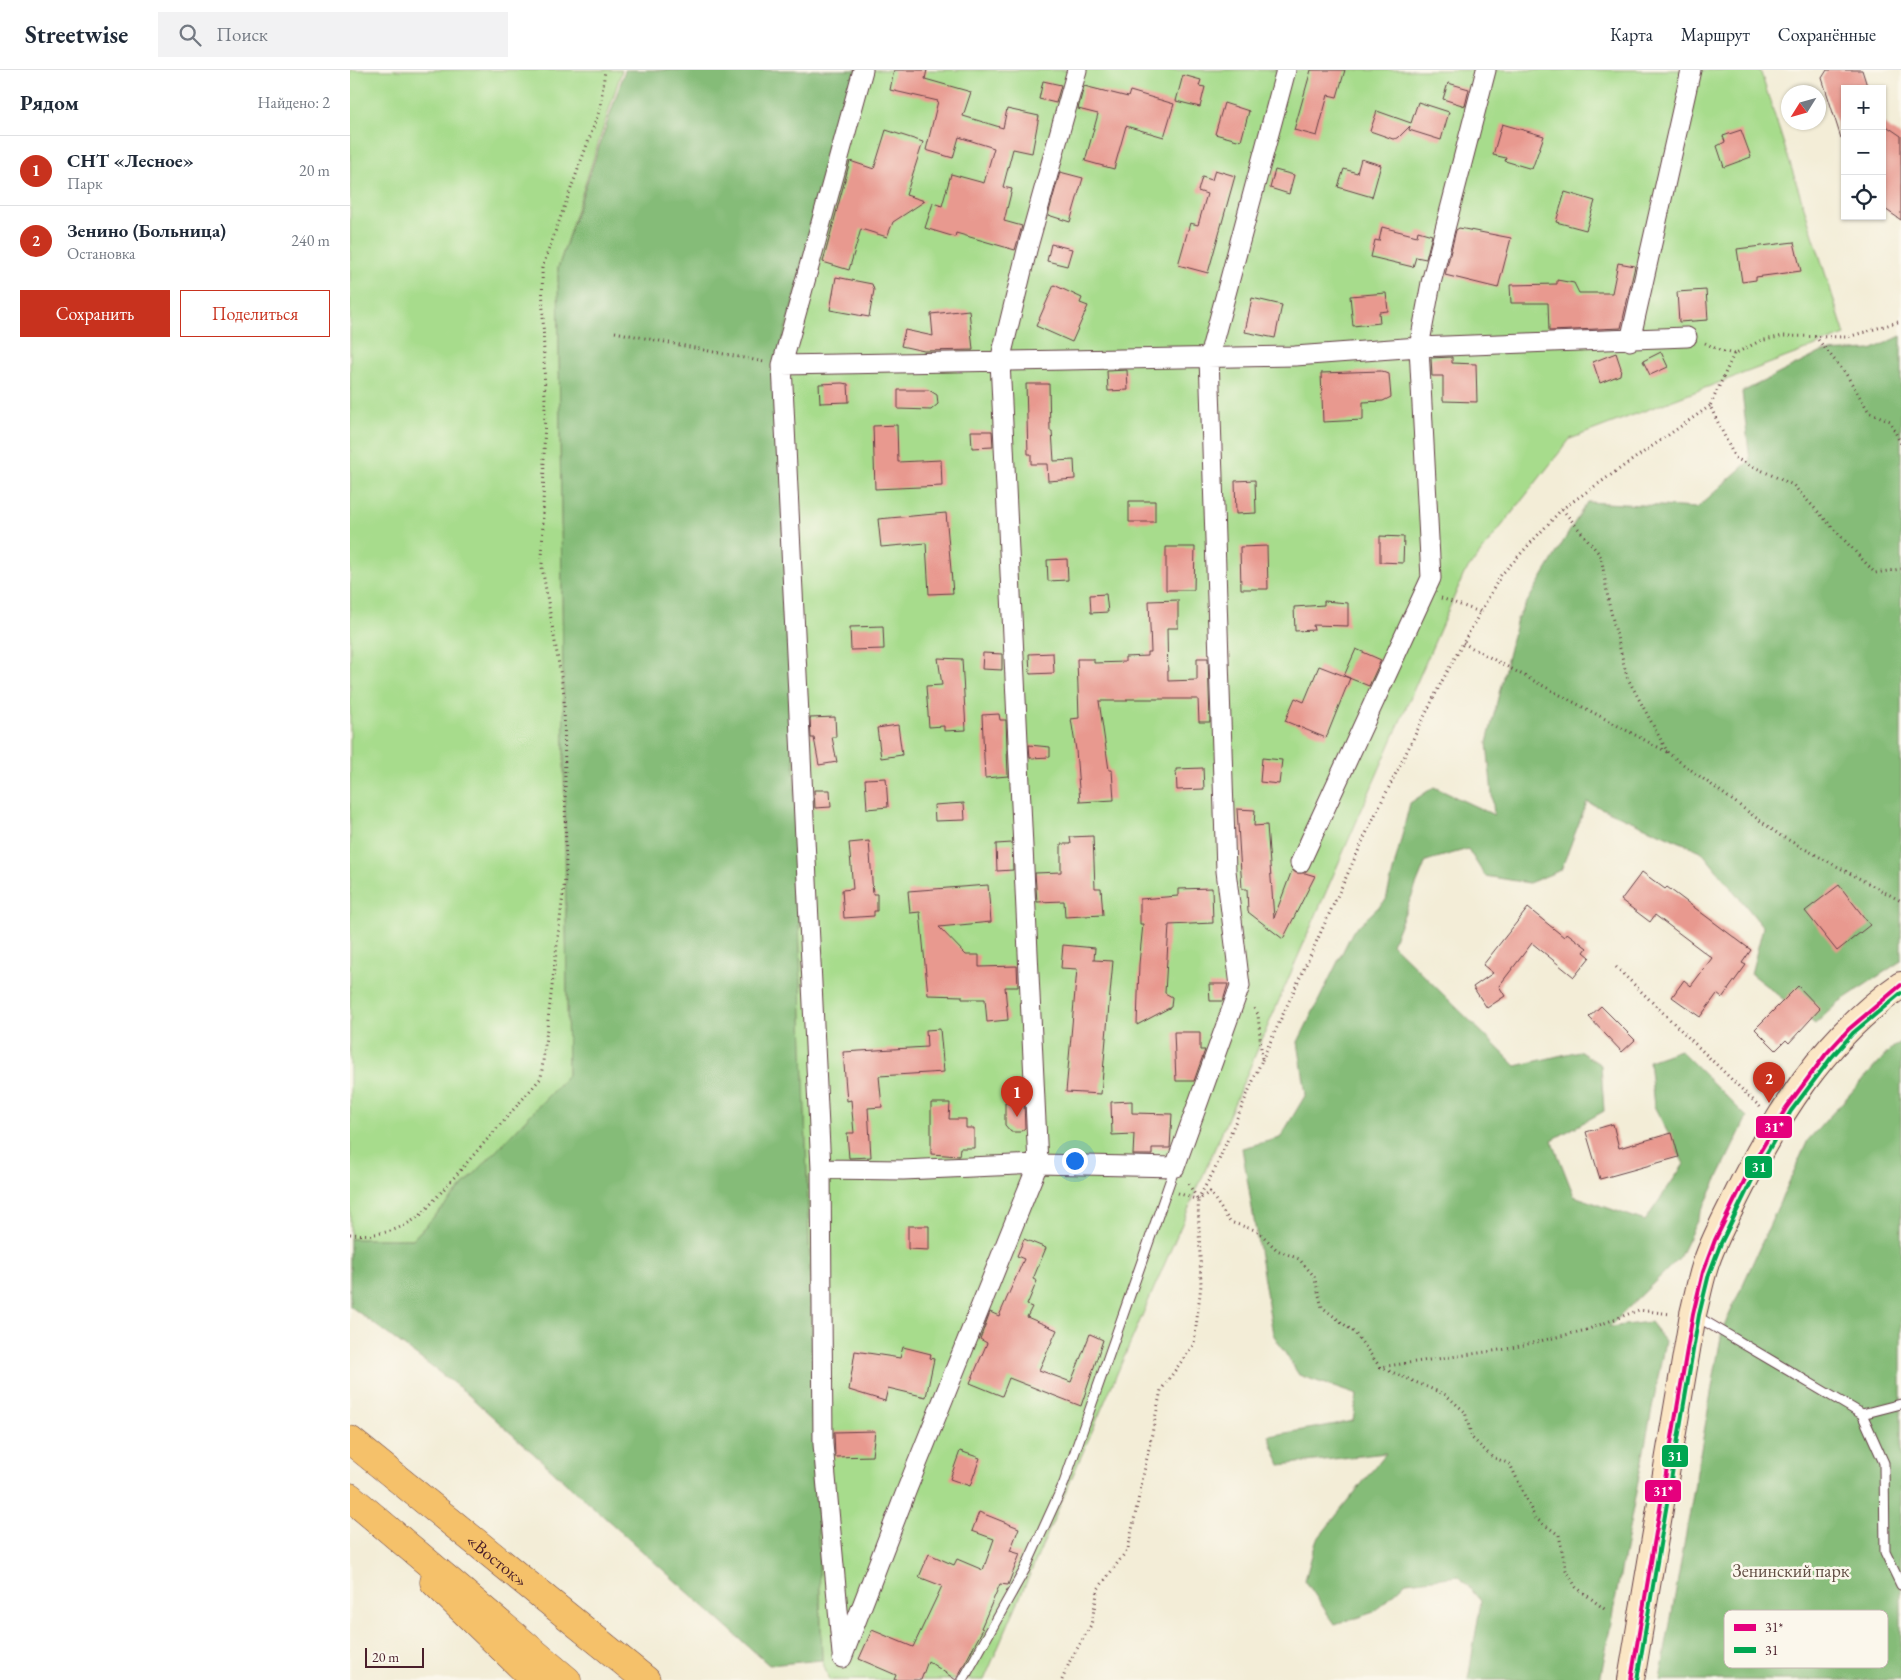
<!DOCTYPE html>
<html lang="ru">
<meta charset="utf-8">
<style>
:root{--surface:#fff;--page:#f2f2f3;--text:#1f2937;--muted:#747a83;--line:#e0e1e3;--accent:#c8321e}
body{margin:0;font-family:"EB Garamond",serif;background:var(--page);color:var(--text)}
.controls{position:absolute;right:15px;top:15px;display:grid;overflow:hidden;border-radius:0px;box-shadow:0 1px 4px #0004}
.controls button{width:45px;height:45px;display:grid;place-items:center;padding:0;border:0;border-bottom:1px solid var(--line);background:var(--surface);color:var(--text);font:25px sans-serif}
.compass{position:absolute;left:1431px;top:15px;width:45px;height:45px;border-radius:50%;background:var(--surface);box-shadow:0 1px 4px #0004;rotate:233deg}
.scale{position:absolute;left:15px;bottom:12px;width:59px;box-sizing:border-box;padding-left:5px;border:2px solid #4a1f2b;border-top:0;font-size:14px;line-height:18px;white-space:nowrap;color:#4a1f2b;-webkit-text-stroke:4px #fbf7ec;paint-order:stroke}
.you{position:absolute;left:724px;top:1090px;width:18px;height:18px;margin:-12px;border:4px solid #fff;border-radius:50%;background:#1a73e8;box-shadow:0 0 0 8px #1a73e833}
.badge{display:grid;place-items:center;width:32px;height:32px;border-radius:50%;background:var(--accent);color:#fff;font-size:16px;font-weight:700}
.pin{position:absolute;translate:-50% -41px;filter:drop-shadow(0 1px 2px #0008)}
.pin::after{content:'';position:absolute;top:26px;width:18px;height:15px;background:inherit;clip-path:polygon(0 0,100% 0,50% 100%)}
.list{margin:0;padding:0;list-style:none}
h2{display:flex;justify-content:space-between;align-items:center;height:65px;margin:0;padding:0 20px;font-size:21px}
h2 small{font-size:16px;font-weight:400;color:var(--muted)}
.list li{display:grid;grid-template-columns:32px 1fr auto;gap:15px;align-items:center;box-sizing:border-box;height:70px;padding:0 20px;border-top:1px solid var(--line)}
.list b{display:block;font-size:19px;white-space:nowrap}
.list p{margin:0;font-size:16px;white-space:nowrap;color:var(--muted)}
.list em{font-size:16px;font-style:normal;color:var(--muted)}
.actions{display:flex;gap:10px;padding:15px 20px}
.actions a{flex:1;padding:11px 0;border:1px solid var(--accent);border-radius:0px;text-align:center;font-size:18px;color:var(--accent)}
.actions .main{background:var(--accent);color:#fff}
.icon{flex:none;width:28px;height:28px;fill:none;stroke:currentColor;stroke-width:2;stroke-linecap:round;stroke-linejoin:round}
.map{position:relative;flex:none;width:1551px;height:1610px;overflow:hidden}
header{display:flex;align-items:center;gap:30px;box-sizing:border-box;height:70px;padding:0 25px;background:var(--surface);border-bottom:1px solid var(--line)}
header strong{font-size:24px}
nav{display:flex;gap:28px;margin-inline-start:auto;font-size:18px}
.search{width:350px;height:45px;background:var(--page);display:flex;align-items:center;gap:12px;box-sizing:border-box;padding:0 18px;border-radius:0px;color:var(--muted);font-size:19px}
main{display:flex}
aside{flex:1;background:var(--surface)}
.map>svg:first-child{display:block}
</style>
<header>
<strong>Streetwise</strong>
<div class="search"><svg class="icon" aria-label="search" viewBox="0 0 24 24"><circle cx="10" cy="10" r="6"/><path d="M15 15l6 6"/></svg>Поиск</div>
<nav><a>Карта</a><a>Маршрут</a><a>Сохранённые</a></nav>
</header>
<main>
<aside>
<h2>Рядом<small>Найдено: 2</small></h2>
<ul class="list">
<li><span class="badge">1</span><div><b>СНТ «Лесное»</b><p>Парк</p></div><em>20 m</em></li>
<li><span class="badge">2</span><div><b>Зенино (Больница)</b><p>Остановка</p></div><em>240 m</em></li>
</ul>
<div class="actions"><a class="main">Сохранить</a><a>Поделиться</a></div>
</aside>
<div class="map">
<svg width="1551" height="1610" viewBox="0 0 1551 1610">
<rect width="100%" height="100%" fill="#fbf7ec"/>
<filter id="ink" filterUnits="userSpaceOnUse"><feTurbulence type="fractalNoise" baseFrequency=".02" numOctaves="2"/><feDisplacementMap in="SourceGraphic" scale="10" xChannelSelector="R" yChannelSelector="G"/><feConvolveMatrix kernelMatrix="1 2 1 2 8 2 1 2 1" color-interpolation-filters="sRGB"/></filter>
<filter id="wash" filterUnits="userSpaceOnUse"><feTurbulence type="fractalNoise" baseFrequency=".0096" numOctaves="4" result="noise"/><feDisplacementMap in="SourceGraphic" scale="20" xChannelSelector="R" yChannelSelector="G"/><feGaussianBlur stdDeviation="1.12" result="paint"/><feColorMatrix in="noise" values="0 0 0 0 0 0 0 0 0 0 0 0 0 0 0 0 0 1.4 0 .05"/><feComposite in="paint" operator="in"/></filter>
<g filter="url(#wash)">
<rect width="100%" height="100%" fill="#f3edd7"/>
<path fill="#a7dc8c" stroke="#787e5c" d="M 0,0 L 272,0 L 208,198 L 218,1005 L 63,1169 L 0,1169 Z
M 507,0 L 1410,0 L 1495,265 L 1220,369 L 1114,504 L 634,1610 L 479,1610 L 472,1590 L 431,275 Z"/>
<path fill="#85bc78" stroke="#686e52" d="M 275,0 L 507,0 L 431,275 L 472,1590 L 419,1595 L 114,1321 L 0,1236 L 0,1169 L 63,1169 L 218,1005 L 208,198 Z
M 1551,266 L 1551,891 L 1489,932 L 1465,954 L 1401,904 L 1413,857 L 1351,781 L 1237,732 L 1211,800 L 1179,813 L 1135,806 L 1118,779 L 1076,791 L 1042,874 L 1166,996 L 1229,981 L 1251,995 L 1254,1041 L 1202,1070 L 1224,1126 L 1295,1151 L 1334,1094 L 1304,1036 L 1299,991 L 1330,980 L 1397,1047 L 1329,1188 L 1259,1257 L 1300,1252 L 1315,1271 L 1250,1610 L 1118,1610 L 1131,1531 L 1109,1506 L 1056,1512 L 1024,1542 L 985,1555 L 955,1510 L 966,1471 L 1036,1383 L 930,1395 L 919,1366 L 1003,1351 L 1007,1325 L 949,1305 L 923,1264 L 892,1078 L 930,1068 L 956,1024 L 948,972 L 1003,861 L 1036,830 L 1060,733 L 1084,717 L 1144,745 L 1137,673 L 1167,549 L 1237,432 L 1347,438 L 1400,390 L 1392,322 L 1472,282 L 1521,280 Z
M 1551,972 L 1551,1610 L 1310,1610 L 1372,1261 L 1458,1070 L 1541,979 Z"/>
<g id="blocks">
<path fill="#e8998f" d="M 544,0 L 577,0 L 575,9 L 621,22 L 613,46 L 653,58 L 657,39 L 689,46 L 682,83 L 663,79 L 653,117 L 662,119 L 654,151 L 672,156 L 665,180 L 606,163 L 605,167 L 575,158 L 583,133 L 592,136 L 601,104 L 634,113 L 644,78 L 609,67 L 603,88 L 576,80 L 588,31 L 540,20 Z
M 961,0 L 995,0 L 987,27 L 978,25 L 967,66 L 944,60 Z
M 1477,0 L 1512,0 L 1518,19 L 1495,19 L 1495,67 L 1491,68 L 1472,8 Z
M 833,5 L 851,10 L 849,16 L 855,17 L 850,37 L 826,31 Z
M 693,11 L 711,15 L 706,33 L 689,29 Z
M 1098,13 L 1119,19 L 1115,36 L 1093,29 Z
M 734,16 L 778,27 L 780,21 L 824,34 L 814,67 L 776,56 L 764,99 L 735,91 L 748,44 L 728,39 Z
M 1068,32 L 1099,42 L 1091,70 L 1059,60 L 1060,56 L 1048,68 L 1043,69 L 1020,61 L 1027,41 L 1061,53 Z
M 874,33 L 899,41 L 891,71 L 865,64 Z
M 1532,53 L 1551,66 L 1551,150 L 1532,137 Z
M 1152,54 L 1194,66 L 1182,99 L 1155,91 L 1156,88 L 1143,85 Z
M 536,60 L 573,72 L 556,125 L 575,131 L 543,152 L 537,167 L 511,159 L 499,200 L 473,192 L 500,91 L 524,99 Z
M 1391,60 L 1401,87 L 1374,97 L 1367,76 L 1375,72 L 1373,66 Z
M 1011,89 L 1031,95 L 1022,127 L 988,117 L 994,99 L 1007,103 Z
M 865,100 L 885,106 L 858,203 L 828,195 L 840,153 L 848,155 L 857,124 L 848,121 L 852,107 L 862,110 Z
M 925,100 L 944,105 L 939,124 L 920,118 Z
M 710,102 L 733,108 L 720,152 L 698,145 Z
M 1215,122 L 1245,131 L 1236,160 L 1206,152 Z
M 1032,157 L 1067,166 L 1068,161 L 1082,165 L 1076,189 L 1066,187 L 1063,197 L 1021,187 L 1025,170 L 1029,171 Z
M 1109,158 L 1161,168 L 1148,218 L 1095,205 L 1106,160 Z
M 1444,172 L 1451,201 L 1406,207 L 1406,210 L 1392,212 L 1387,179 Z
M 701,174 L 722,179 L 717,196 L 697,191 Z
M 1268,193 L 1285,196 L 1271,258 L 1199,261 L 1198,233 L 1161,233 L 1160,215 L 1207,214 L 1207,210 L 1224,213 L 1229,223 L 1262,223 Z
M 486,207 L 522,214 L 524,220 L 519,247 L 480,240 Z
M 704,215 L 732,228 L 730,233 L 738,236 L 722,272 L 686,256 Z
M 1356,220 L 1358,250 L 1329,252 L 1327,222 Z
M 1036,223 L 1038,241 L 1029,242 L 1030,253 L 1003,256 L 1000,226 Z
M 902,228 L 932,235 L 925,268 L 895,262 Z
M 619,240 L 623,280 L 574,281 L 551,276 L 555,260 L 583,266 L 581,244 Z
M 1311,282 L 1318,297 L 1300,305 L 1293,291 Z
M 1266,283 L 1271,298 L 1270,305 L 1250,313 L 1243,292 Z
M 1102,287 L 1102,293 L 1126,294 L 1127,332 L 1093,331 L 1093,306 L 1082,306 L 1081,288 Z
M 777,300 L 778,320 L 758,321 L 757,301 Z
M 1031,301 L 1039,304 L 1041,327 L 1033,331 L 1013,332 L 1013,350 L 973,352 L 971,303 Z
M 492,313 L 498,314 L 499,332 L 470,333 L 469,314 Z
M 676,314 L 699,314 L 700,361 L 702,361 L 704,391 L 724,390 L 725,409 L 698,411 L 697,394 L 681,394 L 681,384 L 678,384 Z
M 548,320 L 579,320 L 587,325 L 588,334 L 581,340 L 548,339 Z
M 547,355 L 548,392 L 591,390 L 592,416 L 525,419 L 523,356 Z
M 621,361 L 642,361 L 643,377 L 622,378 Z
M 905,410 L 906,443 L 886,444 L 885,411 Z
M 779,431 L 805,431 L 805,452 L 779,452 Z
M 596,443 L 603,523 L 579,524 L 576,473 L 531,477 L 528,449 Z
M 1030,466 L 1054,467 L 1053,493 L 1030,492 Z
M 917,476 L 918,519 L 891,519 L 890,477 Z
M 816,477 L 845,477 L 844,520 L 816,520 Z
M 717,489 L 718,510 L 698,511 L 697,490 Z
M 756,524 L 758,542 L 741,543 L 740,525 Z
M 828,530 L 828,558 L 817,558 L 818,611 L 847,610 L 847,588 L 858,588 L 860,652 L 849,652 L 848,629 L 777,629 L 777,631 L 749,631 L 759,700 L 762,700 L 764,730 L 730,732 L 726,680 L 721,649 L 729,648 L 727,589 L 744,589 L 744,593 L 775,592 L 775,587 L 797,586 L 797,582 L 801,582 L 799,531 Z
M 974,531 L 998,533 L 998,556 L 963,555 L 964,560 L 945,561 L 944,537 L 974,535 Z
M 533,556 L 534,579 L 501,580 L 500,557 Z
M 1006,579 L 1031,590 L 1019,616 L 994,606 Z
M 633,583 L 652,584 L 652,600 L 632,599 Z
M 703,583 L 704,603 L 680,604 L 679,584 Z
M 588,588 L 612,589 L 616,660 L 594,661 L 594,656 L 579,657 L 576,616 L 592,615 Z
M 969,596 L 1000,608 L 976,668 L 935,651 L 945,628 L 954,632 Z
M 649,644 L 650,650 L 656,650 L 658,706 L 635,708 L 632,645 Z
M 485,647 L 486,667 L 482,667 L 487,692 L 469,695 L 464,668 L 461,668 L 460,648 Z
M 548,655 L 552,685 L 531,688 L 527,658 Z
M 679,675 L 700,677 L 700,687 L 680,688 Z
M 912,688 L 932,690 L 929,714 L 910,712 Z
M 853,698 L 854,719 L 827,720 L 826,699 Z
M 536,708 L 538,737 L 517,739 L 515,709 Z
M 464,720 L 480,720 L 481,737 L 465,738 Z
M 614,733 L 615,750 L 585,751 L 584,735 Z
M 887,739 L 905,740 L 904,756 L 917,755 L 924,848 L 942,800 L 946,803 L 955,803 L 965,806 L 933,869 L 898,842 L 897,819 L 892,819 Z
M 743,766 L 745,818 L 751,818 L 753,845 L 715,847 L 714,831 L 687,832 L 685,803 L 711,802 L 711,774 L 721,774 L 720,767 Z
M 519,771 L 523,824 L 527,824 L 527,841 L 524,841 L 524,846 L 494,848 L 492,820 L 503,819 L 499,773 Z
M 662,773 L 663,800 L 647,801 L 646,774 Z
M 1292,802 L 1315,819 L 1317,817 L 1401,880 L 1392,893 L 1396,895 L 1372,928 L 1367,924 L 1350,947 L 1322,927 L 1334,910 L 1341,916 L 1362,888 L 1305,845 L 1300,852 L 1271,830 Z
M 638,815 L 641,852 L 589,857 L 616,885 L 629,885 L 629,897 L 667,896 L 668,917 L 655,917 L 658,950 L 637,952 L 635,929 L 612,929 L 612,926 L 578,925 L 570,842 L 560,843 L 558,821 Z
M 1489,815 L 1520,855 L 1487,881 L 1455,841 Z
M 862,818 L 863,853 L 819,855 L 815,923 L 822,927 L 821,937 L 787,955 L 789,894 L 793,854 L 790,854 L 790,829 L 828,826 L 828,819 Z
M 1178,838 L 1214,867 L 1217,863 L 1237,878 L 1234,882 L 1240,887 L 1224,907 L 1182,873 L 1149,916 L 1155,926 L 1137,938 L 1123,917 L 1143,903 L 1133,895 Z
M 713,875 L 745,878 L 744,890 L 763,891 L 751,1024 L 716,1022 L 727,899 L 711,898 Z
M 859,914 L 878,914 L 873,931 L 860,931 Z
M 1448,916 L 1470,939 L 1439,973 L 1436,970 L 1426,980 L 1405,959 Z
M 1251,936 L 1285,970 L 1272,982 L 1239,947 Z
M 590,959 L 594,1002 L 529,1006 L 532,1037 L 518,1038 L 521,1087 L 499,1088 L 497,1063 L 504,1063 L 501,1030 L 497,1031 L 493,982 L 577,977 L 576,960 Z
M 824,962 L 850,962 L 850,980 L 855,980 L 844,1011 L 826,1011 Z
M 782,1031 L 782,1043 L 822,1044 L 820,1078 L 802,1078 L 802,1085 L 783,1085 L 784,1064 L 762,1065 L 761,1032 Z
M 581,1033 L 600,1033 L 599,1049 L 616,1049 L 616,1058 L 624,1058 L 624,1078 L 610,1078 L 609,1086 L 581,1084 Z
M 655,1033 L 674,1033 L 675,1058 L 670,1062 L 661,1062 L 655,1055 Z
M 1263,1054 L 1269,1078 L 1322,1063 L 1329,1087 L 1250,1109 L 1236,1062 Z
M 558,1156 L 579,1156 L 579,1180 L 558,1179 Z
M 674,1169 L 696,1178 L 683,1209 L 687,1211 L 677,1235 L 682,1237 L 677,1247 L 707,1260 L 689,1300 L 721,1312 L 740,1264 L 753,1270 L 731,1336 L 659,1308 L 652,1326 L 620,1313 L 637,1273 L 630,1269 L 640,1242 L 649,1246 L 674,1189 L 667,1186 Z
M 553,1277 L 581,1284 L 580,1288 L 584,1289 L 576,1327 L 538,1318 L 535,1331 L 499,1320 L 505,1281 L 550,1288 Z
M 525,1361 L 522,1386 L 485,1387 L 484,1362 Z
M 610,1381 L 630,1388 L 620,1416 L 600,1409 Z
M 629,1442 L 669,1458 L 660,1481 L 670,1484 L 658,1515 L 650,1514 L 631,1558 L 633,1559 L 606,1610 L 578,1591 L 571,1610 L 544,1610 L 546,1605 L 509,1589 L 522,1560 L 563,1577 L 592,1516 L 569,1507 L 579,1484 L 604,1495 L 607,1489 L 633,1500 L 644,1469 L 622,1461 Z"/>
</g>
</g>
<g filter="url(#ink)">
<use href="#blocks" fill-opacity="0" stroke="#633e45" stroke-width="1"/>
<g fill="none" stroke-linecap="round" stroke-linejoin="round">
<g stroke="#633e45" stroke-width="11">
<path id="lane" d="M 1346,1246 L 1512,1344 L 1534,1393 L 1535,1482 L 1551,1515
M 1512,1344 L 1551,1334
M 613,1610 L 675,1499 L 714,1413 L 825,1097"/>
</g>
<g stroke="#633e45" stroke-width="21">
<path id="street" d="M 1280,271 L 1341,0
M 432,295 L 945,286 L 1069,277 L 1337,267
M 950,793 L 1081,508 L 1069,277 L 1081,213 L 1136,0
M 471,1099 L 553,1100 L 688,1094 L 825,1097 L 890,916 L 876,801 L 859,287 L 936,0
M 492,1584 L 473,1374 L 471,1099 L 432,295 L 513,0
M 492,1588 L 557,1419 L 688,1094 L 650,291 L 677,180 L 727,0"/>
</g>
<g stroke="#633e45" stroke-width="28">
<path id="secondary" d="M 1281,1610 L 1343,1244 C 1347,1228 1350,1212 1355,1196 C 1362,1173 1375,1150 1386,1127 C 1426,1046 1475,967 1551,915"/>
</g>
<g stroke="#633e45" stroke-width="29">
<path id="primary" d="M 84,1512 L 185,1610"/>
</g>
<g stroke="#633e45" stroke-width="29">
<g id="highway">
<path id="s1" d="M 0,1370 L 296,1610"/>
<path d="M 0,1427 L 217,1610"/>
</g>
</g>
<path stroke="#633e45" stroke-width="3" stroke-dasharray="1 4" stroke-linecap="butt" d="M 265,262 L 414,292
M 1465,266 L 1496,304 L 1519,342 L 1540,351 L 1551,374
M 1355,273 L 1371,281 L 1384,284 L 1410,271 L 1433,266 L 1498,267 L 1551,251
M 1384,284 L 1360,336 L 1385,388 L 1443,415 L 1525,503 L 1551,499
M 1212,439 L 1251,486 L 1259,534 L 1277,607 L 1318,683 L 1431,766 L 1551,831
M 1091,528 L 1130,542
M 1113,573 L 1317,682
M 1266,897 L 1410,1037
M 912,990 L 1021,753 L 1092,611 L 1151,505 L 1212,439 L 1360,336
M 828,1123 L 848,1130 L 860,1122 L 880,1152 L 908,1161 L 927,1180 L 949,1189 L 964,1206 L 972,1237 L 1005,1263 L 1030,1297 L 1157,1279 L 1236,1260 L 1289,1240 L 1320,1244
M 848,1129 L 865,1099 L 912,990 L 908,944 L 902,936
M 0,1164 C 30,1166 48,1162 72,1144 L 191,1008 L 216,800 L 214,624 L 192,497 L 195,330 L 192,198 L 250,39 L 255,0
M 1030,1297 L 1096,1325 L 1115,1342 L 1122,1368 L 1142,1387 L 1160,1394 L 1185,1448 L 1209,1465 L 1216,1500 L 1226,1517 L 1257,1541
M 712,1610 L 720,1591 L 741,1555 L 748,1519 L 778,1479 L 811,1320 L 844,1274 L 851,1215 L 848,1130 L 837,1111"/>
<use href="#lane" stroke="#fff" stroke-width="9"/>
<use href="#street" stroke="#fff" stroke-width="19"/>
<use href="#secondary" stroke="#fbe6c4" stroke-width="26"/>
<use href="#primary" stroke="#f5c16b" stroke-width="28"/>
<use href="#highway" stroke="#f5c16b" stroke-width="28"/>
<g stroke="#fbf7ec" stroke-width="8">
<path id="bus-1" d="M 1281,1610 L 1343,1244 L 1353,1202 L 1365,1170 L 1401,1097 L 1436,1038 L 1476,984 L 1499,959 L 1551,915"/>
</g>
<g stroke="#fbf7ec" stroke-width="8">
<path id="bus-2" d="M 1287,1610 L 1349,1245 L 1359,1204 L 1371,1173 L 1407,1100 L 1441,1041 L 1481,988 L 1503,963 L 1551,923"/>
</g>
<use href="#bus-1" stroke="#e5007d" stroke-width="4"/>
<use href="#bus-2" stroke="#00a651" stroke-width="4"/>
</g>
</g>
<g text-anchor="middle" dominant-baseline="central" stroke-width="5" stroke-linejoin="round" paint-order="stroke">
<g font-size="18" fill="#4a1f2b" stroke="#fbf7ec">
<text stroke="none"><textPath href="#s1" startOffset="190">«Восток»</textPath></text>
</g>
<g font-size="18" fill="#614e43" stroke="#fbf7ec">
<text x="1441" y="1500">Зенинский парк</text>
</g>
</g>
<rect x="1374" y="1540" width="164" height="58" rx="8" fill="#fbf7ec" stroke="#c6b6b2" stroke-width="1"/>
<rect x="1384" y="1554" width="22" height="7" fill="#e5007d"/>
<rect x="1384" y="1577" width="22" height="6" fill="#00a651"/>
<g font-size="14" fill="#4a1f2b">
<text x="1415" y="1562">31*</text>
<text x="1415" y="1585">31</text>
</g>
<g stroke="#fbf7ec" stroke-width="2">
<rect x="1405" y="1045" width="38" height="24" rx="5" fill="#e5007d"/>
<rect x="1394" y="1085" width="29" height="24" rx="5" fill="#00a651"/>
<rect x="1311" y="1374" width="28" height="24" rx="5" fill="#00a651"/>
<rect x="1294" y="1409" width="38" height="24" rx="5" fill="#e5007d"/>
</g>
<g font-size="14" text-anchor="middle" font-weight="bold" fill="#fff">
<text x="1424" y="1062">31*</text>
<text x="1409" y="1102">31</text>
<text x="1325" y="1391">31</text>
<text x="1313" y="1426">31*</text>
</g>
</svg>
<div class="controls">
<button>+</button>
<button>−</button>
<button><svg class="icon" aria-label="locate" viewBox="0 0 24 24"><circle cx="12" cy="12" r="6"/><path d="M12 2v4M12 18v4M2 12h4M18 12h4"/></svg></button>
</div>
<svg class="compass" viewBox="-18 -18 36 36"><path d="M0-13l5 13h-10z" fill="#e53935"/><path d="M0 13l5-13h-10z" fill="#747a83"/></svg>
<div class="scale">20 m</div>
<div class="you"></div>
<div class="pin badge" style="left:667px;top:1047px">1</div>
<div class="pin badge" style="left:1419px;top:1033px">2</div>
</div>
</main>
